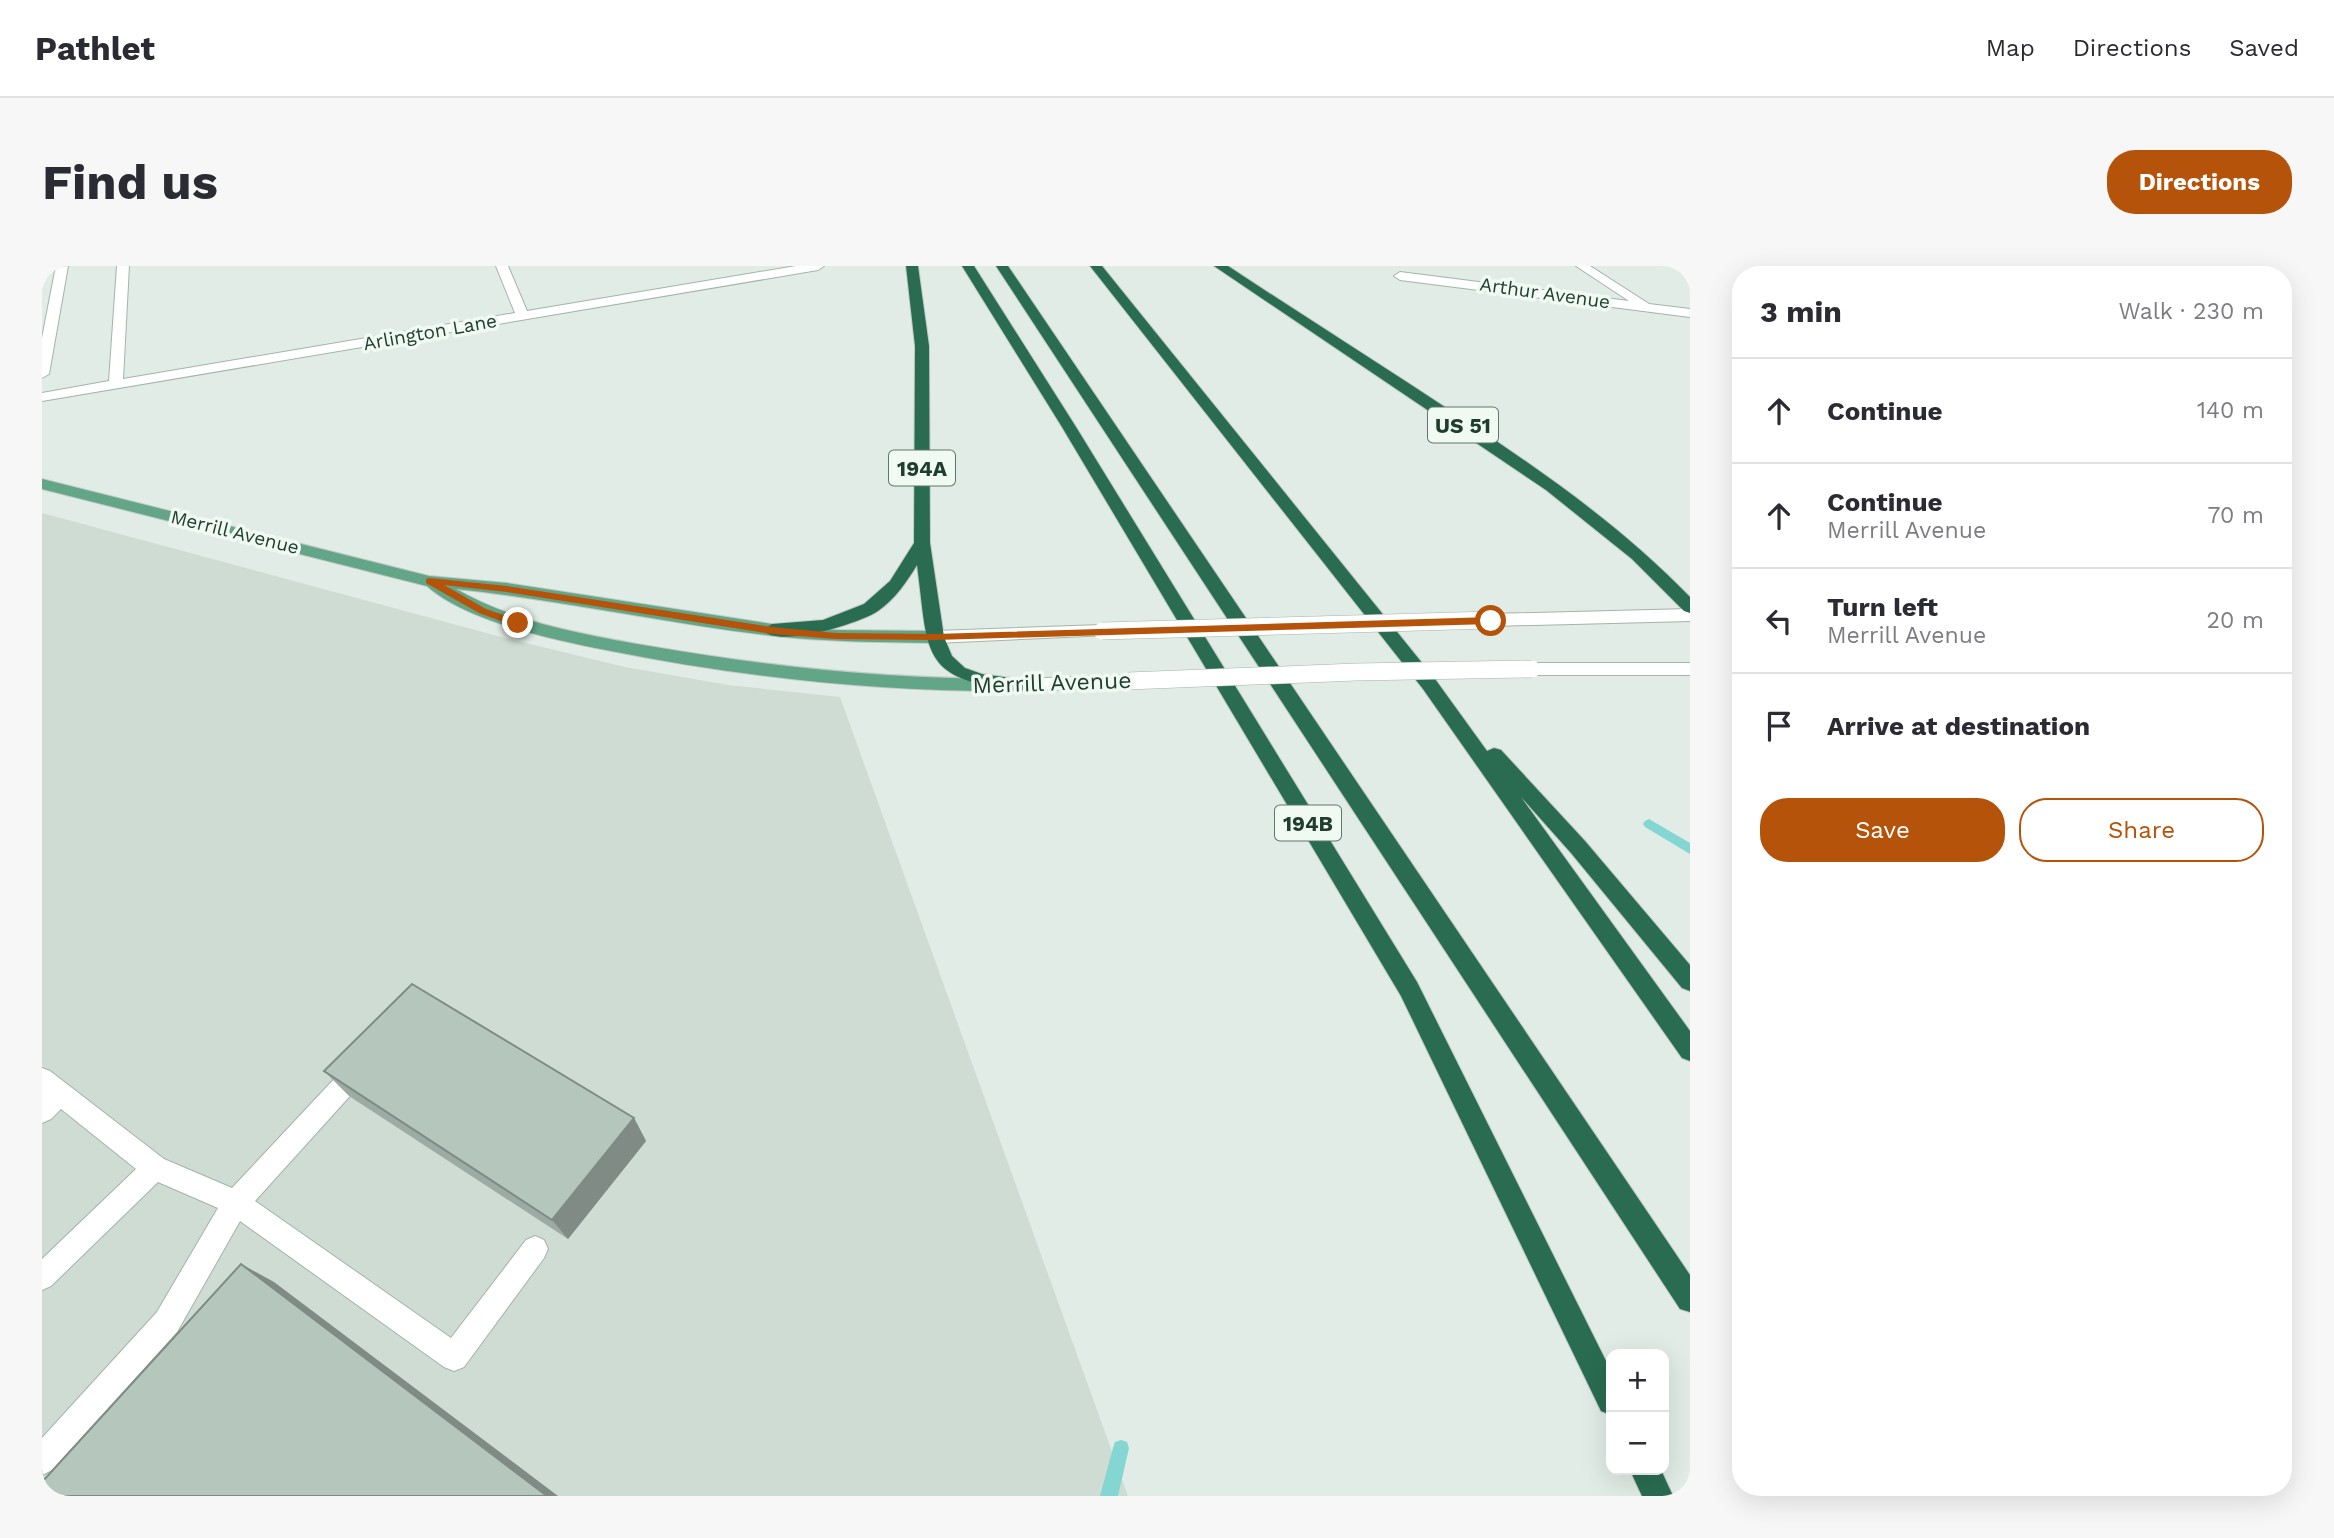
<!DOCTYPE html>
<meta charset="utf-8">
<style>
:root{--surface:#fff;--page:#f7f7f7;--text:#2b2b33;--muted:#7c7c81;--line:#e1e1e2;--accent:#b45309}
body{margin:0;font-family:"Work Sans",sans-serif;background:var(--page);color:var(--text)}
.controls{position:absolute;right:21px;bottom:21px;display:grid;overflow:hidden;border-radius:14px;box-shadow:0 7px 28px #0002}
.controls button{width:63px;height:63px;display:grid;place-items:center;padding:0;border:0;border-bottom:2px solid var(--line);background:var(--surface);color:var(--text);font:35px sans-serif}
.stop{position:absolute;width:21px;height:21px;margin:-16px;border:5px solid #b45309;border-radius:50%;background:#fff}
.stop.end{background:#b45309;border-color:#fff;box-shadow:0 2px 7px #0008}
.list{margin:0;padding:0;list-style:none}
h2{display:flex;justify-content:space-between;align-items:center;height:91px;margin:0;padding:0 28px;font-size:30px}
h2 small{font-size:23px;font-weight:400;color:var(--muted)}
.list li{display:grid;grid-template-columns:46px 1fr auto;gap:21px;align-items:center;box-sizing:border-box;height:105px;padding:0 28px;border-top:2px solid var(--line)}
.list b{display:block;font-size:26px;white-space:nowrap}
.list p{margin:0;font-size:23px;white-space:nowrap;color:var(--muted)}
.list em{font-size:23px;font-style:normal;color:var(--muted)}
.actions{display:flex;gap:14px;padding:21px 28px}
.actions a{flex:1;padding:16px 0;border:2px solid var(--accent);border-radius:28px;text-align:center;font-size:24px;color:var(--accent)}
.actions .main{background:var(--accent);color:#fff}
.icon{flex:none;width:38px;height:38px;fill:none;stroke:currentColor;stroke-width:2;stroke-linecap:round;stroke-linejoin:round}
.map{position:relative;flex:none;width:1648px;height:1230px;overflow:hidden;border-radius:28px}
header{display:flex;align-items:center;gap:42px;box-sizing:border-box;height:98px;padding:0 35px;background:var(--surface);border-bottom:2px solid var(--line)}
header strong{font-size:33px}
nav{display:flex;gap:38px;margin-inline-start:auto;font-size:24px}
.intro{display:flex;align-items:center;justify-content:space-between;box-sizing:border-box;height:168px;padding:0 42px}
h1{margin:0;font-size:49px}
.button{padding:18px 32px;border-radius:28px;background:var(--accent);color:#fff;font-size:24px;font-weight:700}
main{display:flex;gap:42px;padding:0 42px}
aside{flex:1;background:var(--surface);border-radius:28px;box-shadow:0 7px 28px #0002}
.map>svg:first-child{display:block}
</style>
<header>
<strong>Pathlet</strong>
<nav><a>Map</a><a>Directions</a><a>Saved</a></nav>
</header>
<div class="intro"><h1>Find us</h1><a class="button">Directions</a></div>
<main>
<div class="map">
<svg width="1648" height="1230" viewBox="0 0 1648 1230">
<rect width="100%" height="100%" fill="#e0ece5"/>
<path fill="#cedcd3" d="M 0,247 L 459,371 L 583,401 L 686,419 L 798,431 L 1086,1230 L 0,1230 Z"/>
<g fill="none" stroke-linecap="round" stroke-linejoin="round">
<path fill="#84d6d2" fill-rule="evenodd" d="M 1607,553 L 1648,577 L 1648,588 L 1603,561 L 1601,558 L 1603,555 Z
M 1079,1174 L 1085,1176 L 1087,1182 L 1076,1230 L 1058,1230 L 1071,1182 L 1073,1176 Z"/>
<g stroke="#a3b4ab" stroke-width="2">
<path id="minor" d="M 14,0 L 26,0 L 7,108 L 0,112 L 0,72 Z
M 75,0 L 87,0 L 81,113 L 473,47 L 454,0 L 466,0 L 485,45 L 754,0 L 782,0 L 776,4 L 0,135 L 0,127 L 67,115 Z
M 1534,0 L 1548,0 L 1607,38 L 1648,43 L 1648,51 L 1358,14 L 1352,10 L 1358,6 L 1587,35 Z
M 1648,343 L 1648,355 L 1449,360 L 1440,354 L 1449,348 Z
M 1060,359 L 1069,365 L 1066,369 L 893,377 L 884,371 L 893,365 Z
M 1490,397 L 1648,397 L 1648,409 L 1490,409 L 1484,407 L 1481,403 L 1484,399 Z
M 1086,409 L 1092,410 L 1095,415 L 1092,420 L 1086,421 L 978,425 L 972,424 L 969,419 L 972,414 L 978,413 Z
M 318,791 L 326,794 L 330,802 L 326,810 L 213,935 L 409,1072 L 484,974 L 493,970 L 502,974 L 506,983 L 502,992 L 422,1101 L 412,1105 L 402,1101 L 198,955 L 135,1066 L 10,1204 L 0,1209 L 0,1172 L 115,1046 L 176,942 L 116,916 L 9,1020 L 0,1024 L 0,993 L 94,903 L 19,843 L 9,853 L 0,857 L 0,802 L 8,805 L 122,893 L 190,922 L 310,794 Z"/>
</g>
<g stroke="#c1c9c5" stroke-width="2">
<path id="major" d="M 0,213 L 387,310 L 465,317 L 730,358 L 794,364 L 893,365 L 902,371 L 893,377 C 839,376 786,376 732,370 C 626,358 521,334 414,323 C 473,357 541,368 607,380 C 728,401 848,413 971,413 L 977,414 L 980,419 L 977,424 L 971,425 C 834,426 699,411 564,384 C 512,374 424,355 385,320 L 0,223 Z"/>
</g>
<g stroke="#c1c9c5" stroke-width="2">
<path id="highway" d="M 864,0 L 876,0 L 887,80 L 888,277 L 902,371 L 910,390 L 923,402 L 940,408 L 984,414 L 987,419 L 984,424 L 978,425 C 877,413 887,389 875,299 C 864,317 853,333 836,345 C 819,357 735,383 721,364 L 730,358 L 781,354 L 822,338 L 848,315 L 872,277 L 873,80 Z
M 920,0 L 932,0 L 1034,161 L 1375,716 L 1569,1105 L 1569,1149 L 1559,1145 L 1359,730 L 1020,161 Z
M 954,0 L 966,0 L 1648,1009 L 1648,1046 L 1638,1043 Z
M 1048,0 L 1060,0 L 1393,413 L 1445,485 L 1452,482 L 1459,484 L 1543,575 L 1648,699 L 1648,725 L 1640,722 L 1529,587 L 1479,531 L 1648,765 L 1648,795 L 1640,792 L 1381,423 Z
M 1172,0 L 1186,0 C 1263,51 1341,100 1418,151 C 1500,205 1579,260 1648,331 L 1648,347 L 1642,345 L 1590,293 L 1504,224 Z
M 1588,1204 L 1619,1204 L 1631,1230 L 1600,1230 Z"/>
</g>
<use href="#minor" fill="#fff" fill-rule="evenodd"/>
<use href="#major" fill="#62a587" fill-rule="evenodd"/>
<use href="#highway" fill="#296c51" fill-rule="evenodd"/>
<g stroke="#a3b4ab" stroke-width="18" stroke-linecap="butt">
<path id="minor-bridge" d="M 1060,365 L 1449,354
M 1086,415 L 1314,406 L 1490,403"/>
</g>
<use href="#minor-bridge" stroke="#fff" stroke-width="17"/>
</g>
<path fill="#9caba3" d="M 282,805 L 592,852 L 604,875 L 526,973 L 307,830 Z"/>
<path fill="#7f8b84" d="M 592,852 L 604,875 L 526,973 L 510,954 Z
M 199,998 L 232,1016 L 516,1230 L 505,1230 Z"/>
<path fill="#b5c7bd" stroke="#7f8b84" stroke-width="2" d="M 370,718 L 592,852 L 510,954 L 282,805 Z
M 199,998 L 505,1230 L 0,1230 L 0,1216 Z"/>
<path fill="#b45309" d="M 387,312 L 465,320 L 730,361 L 794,367 L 893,368 L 1449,351 L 1454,355 L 1449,358 L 893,374 L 794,373 L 730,368 L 465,326 L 402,319 L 444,343 L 479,355 L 481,357 L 476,361 L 437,347 L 384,317 L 384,313 Z"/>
<g text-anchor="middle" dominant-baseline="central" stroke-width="7" stroke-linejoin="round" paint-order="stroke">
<g font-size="19" fill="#203e30" stroke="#f1f9f3">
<text transform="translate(1503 27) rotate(8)">Arthur Avenue</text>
<text transform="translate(388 66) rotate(-10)">Arlington Lane</text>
<text transform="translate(193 266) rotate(14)">Merrill Avenue</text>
</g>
<g fill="#f1f9f3" stroke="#5f766a" stroke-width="2">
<rect x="1386" y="141.5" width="70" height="35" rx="5"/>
<rect x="847" y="184.5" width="66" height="35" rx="5"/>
<rect x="1233" y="539.5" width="66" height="35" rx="5"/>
</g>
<g font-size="21" font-weight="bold" fill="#203e30">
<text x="1421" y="159">US 51</text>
<text x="880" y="202">194A</text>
<text x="1266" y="557">194B</text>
</g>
<g font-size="23" fill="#203e30" stroke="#f1f9f3">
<text transform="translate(1010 417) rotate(-2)">Merrill Avenue</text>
</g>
</g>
</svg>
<div class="controls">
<button>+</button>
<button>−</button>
</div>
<div class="stop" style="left:1449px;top:355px"></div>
<div class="stop end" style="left:476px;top:357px"></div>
</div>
<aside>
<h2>3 min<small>Walk · 230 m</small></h2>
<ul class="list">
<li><svg class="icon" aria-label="ahead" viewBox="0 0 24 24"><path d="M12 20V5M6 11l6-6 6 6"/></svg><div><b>Continue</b></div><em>140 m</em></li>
<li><svg class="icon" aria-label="ahead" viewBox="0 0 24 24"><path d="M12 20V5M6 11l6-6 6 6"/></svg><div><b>Continue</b><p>Merrill Avenue</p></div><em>70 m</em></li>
<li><svg class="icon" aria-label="left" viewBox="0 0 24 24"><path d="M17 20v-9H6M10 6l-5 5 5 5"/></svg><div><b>Turn left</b><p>Merrill Avenue</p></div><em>20 m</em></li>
<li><svg class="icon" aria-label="arrive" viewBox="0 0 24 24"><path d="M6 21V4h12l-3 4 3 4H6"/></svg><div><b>Arrive at destination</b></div></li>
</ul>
<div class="actions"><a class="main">Save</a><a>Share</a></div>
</aside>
</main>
